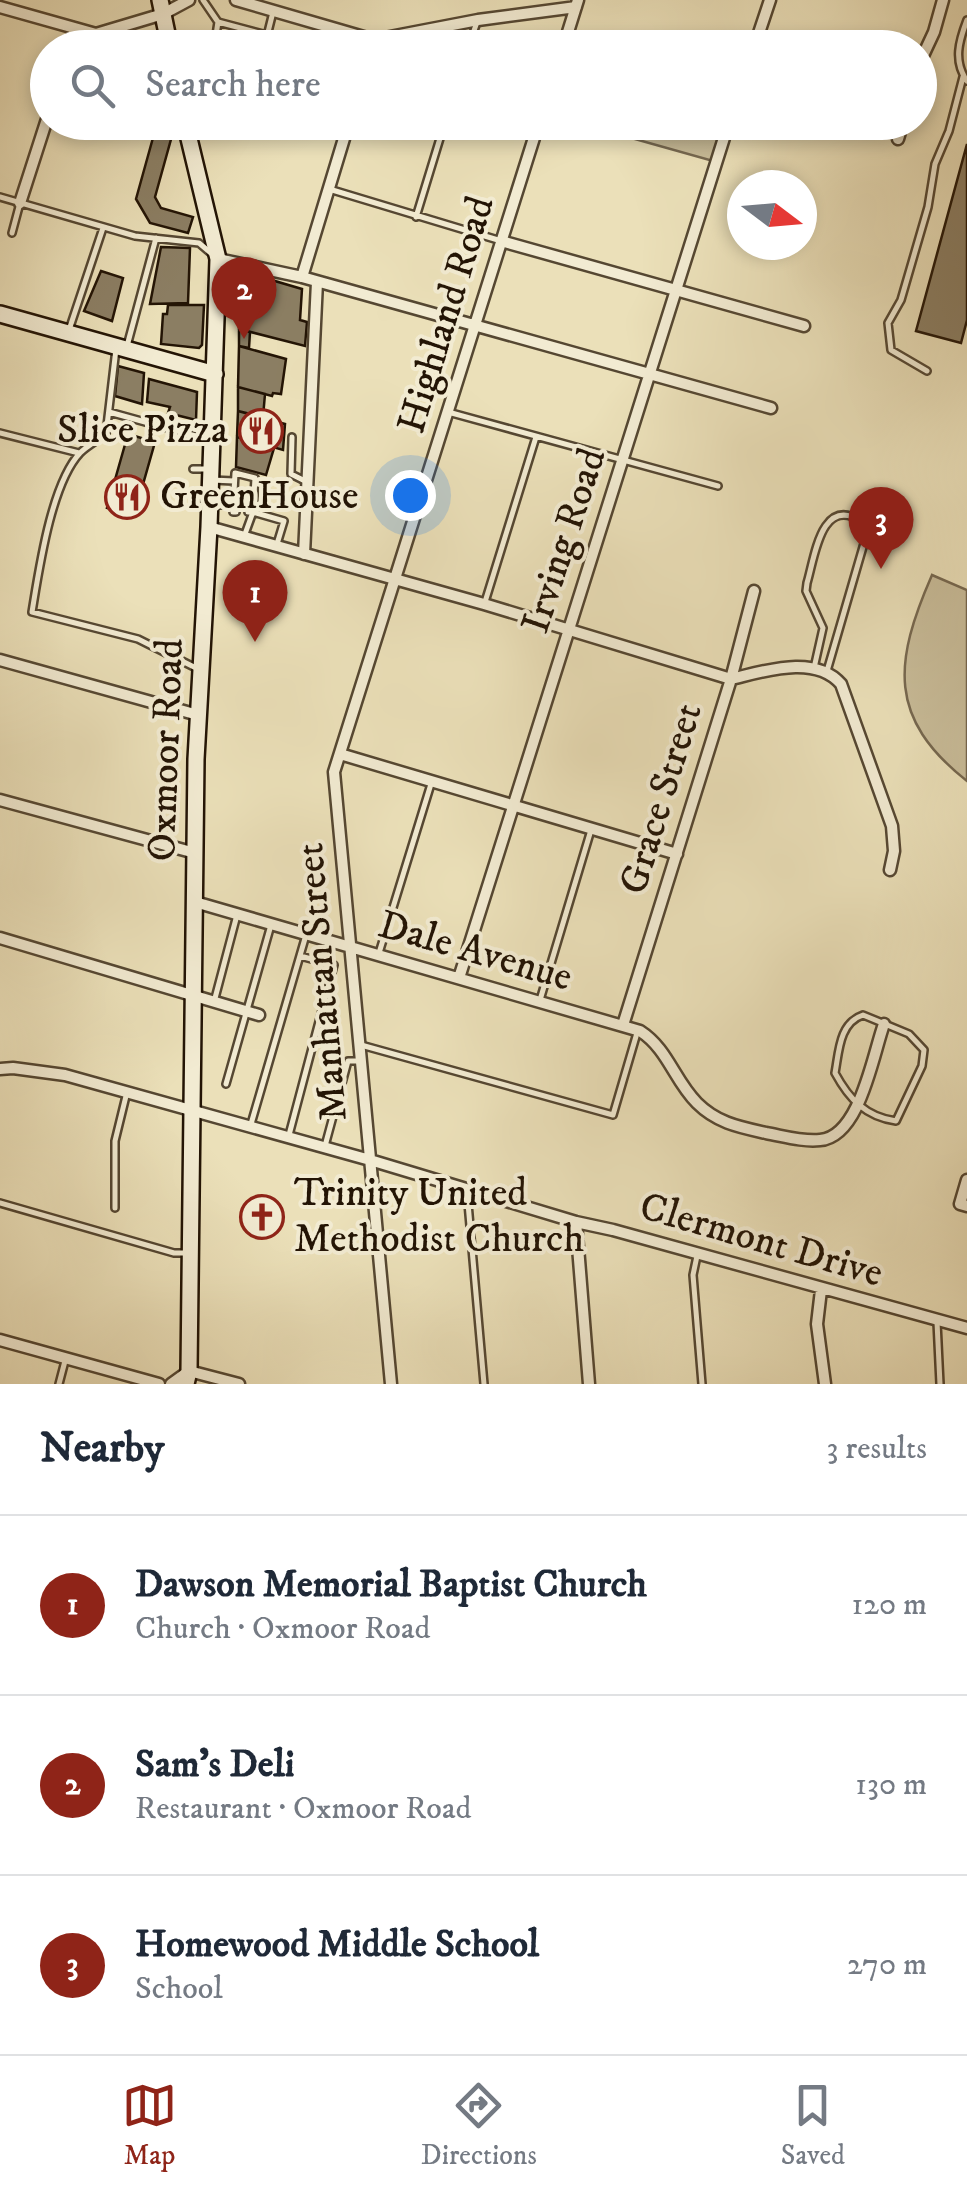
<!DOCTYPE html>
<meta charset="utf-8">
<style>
:root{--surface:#fff;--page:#f6f6f7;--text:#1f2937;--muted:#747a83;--line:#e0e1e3;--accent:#8f2418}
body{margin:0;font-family:"IM FELL DW Pica",serif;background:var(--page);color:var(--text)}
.compass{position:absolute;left:727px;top:170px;width:90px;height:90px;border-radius:50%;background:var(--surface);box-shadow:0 5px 15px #0003;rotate:106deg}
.you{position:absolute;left:410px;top:495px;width:35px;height:35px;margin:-25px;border:8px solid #fff;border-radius:50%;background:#1a73e8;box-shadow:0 0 0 15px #1a73e833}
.badge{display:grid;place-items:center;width:65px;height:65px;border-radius:50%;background:var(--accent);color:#fff;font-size:32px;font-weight:700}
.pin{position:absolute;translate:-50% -82px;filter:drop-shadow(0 2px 5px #0008)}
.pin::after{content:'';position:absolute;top:52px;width:35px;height:30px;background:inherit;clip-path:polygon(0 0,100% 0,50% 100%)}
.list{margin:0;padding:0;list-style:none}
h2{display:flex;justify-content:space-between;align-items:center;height:130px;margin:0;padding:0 40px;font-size:42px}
h2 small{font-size:32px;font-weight:400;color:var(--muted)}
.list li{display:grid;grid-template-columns:65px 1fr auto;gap:30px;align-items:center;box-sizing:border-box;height:180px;padding:0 40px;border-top:2px solid var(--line)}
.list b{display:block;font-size:38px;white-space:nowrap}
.list p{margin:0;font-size:32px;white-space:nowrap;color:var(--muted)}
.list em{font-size:32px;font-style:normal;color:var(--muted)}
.icon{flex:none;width:55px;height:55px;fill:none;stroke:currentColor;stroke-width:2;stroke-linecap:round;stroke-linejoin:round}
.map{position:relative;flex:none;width:967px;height:1384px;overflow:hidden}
.search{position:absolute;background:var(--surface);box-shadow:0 5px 15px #0003;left:30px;right:30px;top:30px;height:110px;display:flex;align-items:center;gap:25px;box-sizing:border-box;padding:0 35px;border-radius:55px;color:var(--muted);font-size:38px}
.sheet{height:670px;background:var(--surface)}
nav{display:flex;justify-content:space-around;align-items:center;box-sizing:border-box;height:140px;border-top:2px solid var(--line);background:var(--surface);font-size:28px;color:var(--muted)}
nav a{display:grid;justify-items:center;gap:5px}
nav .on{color:var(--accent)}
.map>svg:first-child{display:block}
</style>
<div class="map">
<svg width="967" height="1384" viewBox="0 0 967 1384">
<rect width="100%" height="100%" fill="#ebe0b9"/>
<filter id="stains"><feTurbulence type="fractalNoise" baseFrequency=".002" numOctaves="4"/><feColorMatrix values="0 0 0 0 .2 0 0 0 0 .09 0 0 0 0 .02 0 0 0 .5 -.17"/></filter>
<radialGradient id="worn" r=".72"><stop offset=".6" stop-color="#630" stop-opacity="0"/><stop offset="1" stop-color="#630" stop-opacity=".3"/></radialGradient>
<path fill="#c9bd9a" stroke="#766850" stroke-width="2.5" d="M 578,123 L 724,123 L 713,161 Z
M 932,575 L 967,590 L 967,781 C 887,718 894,662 932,575 Z"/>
<path fill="#8b7e63" stroke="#231405" stroke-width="2.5" d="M 156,127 L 173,132 L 155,197 L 161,208 L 193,217 L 188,233 L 150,223 L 136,199 Z
M 967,144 L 967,320 L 961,343 L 916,331 Z
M 161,247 L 190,248 L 188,303 L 150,304 Z
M 101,271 L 123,278 L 112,321 L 84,311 Z
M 241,271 L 302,289 L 300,320 L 307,322 L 305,346 L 239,329 Z
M 168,305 L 204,305 L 202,345 L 199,348 L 161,344 L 163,314 L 167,314 Z
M 239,329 L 250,332 L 249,348 L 239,346 Z
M 239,346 L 286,359 L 281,394 L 273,393 L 272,396 L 238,387 Z
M 118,366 L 144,373 L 142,404 L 115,396 Z
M 149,379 L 197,392 L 196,420 L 168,413 L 170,407 L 147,402 Z
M 238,387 L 265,394 L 263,417 L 238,411 Z
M 238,411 L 285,424 L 283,450 L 237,437 Z
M 128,434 L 155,442 L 134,516 L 107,508 Z
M 237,437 L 274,448 L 266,475 L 236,467 Z"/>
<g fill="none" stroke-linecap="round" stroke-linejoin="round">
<g stroke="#554732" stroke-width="10">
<path id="lane" d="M 203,0 L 218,22 L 214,48
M 967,20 C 959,41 953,61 967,81
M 218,22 L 267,35
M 264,48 L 273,12
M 468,48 L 477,22
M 329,189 L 498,240
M 0,197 L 135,236 L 199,243 L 212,254
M 416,217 L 445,122
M 12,233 L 20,203
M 69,330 L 103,228
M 127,346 L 156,238
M 116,349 L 106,434 C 98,440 87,446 80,453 C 51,484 39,570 32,612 L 138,639 L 200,670
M 927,371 L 891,350 L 888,323 L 901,300 L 928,207 L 935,164 L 949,131 L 963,77
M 109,412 L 210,440
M 448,412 L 718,486
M 0,433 L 79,453
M 292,437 L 291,474 L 305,481
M 193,469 L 209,469
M 212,480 L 234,481
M 211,505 L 233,505
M 236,512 L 233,512 L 235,473 L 255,478 L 253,512 L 284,521 L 277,544
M 245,534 L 253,512 L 248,512
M 485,602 L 536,437
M 814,668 L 823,628 L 806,591 L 807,583 C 815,556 821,496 861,521 L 865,540 L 827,671
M 379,953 L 431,784
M 540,1000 L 591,830
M 214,1002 L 237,915
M 863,1015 L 909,1034 L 924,1050 L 922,1066 L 896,1121 C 866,1117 849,1099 835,1073 C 839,1052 839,1023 863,1015 Z
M 361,1045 L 613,1115 L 637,1033
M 226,1084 L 271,925
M 251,1124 L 306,935
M 289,1135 L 334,965 L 300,956
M 325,1146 L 348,1061 L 359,1061
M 467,1192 L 484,1384
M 0,1203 L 174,1253 L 186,1253
M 115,1208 L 115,1141 L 127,1092
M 697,1256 L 693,1275 L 702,1384
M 937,1322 L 940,1384
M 59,1384 L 65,1361"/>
</g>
<g stroke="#554732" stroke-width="15">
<path id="street" d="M 236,0 L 374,40 L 478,20 L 576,7
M 0,7 L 96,34 L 163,14 L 189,0
M 69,48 L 75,29
M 563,48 L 578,0
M 754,48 L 770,0
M 920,62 L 934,32 L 943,0
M 898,139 L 903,122
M 20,203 L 48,116
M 501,241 L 804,326
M 218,259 L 302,277 L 771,408
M 302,277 L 349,122
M 209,527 L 484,604 L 731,679
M 304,554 L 317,282
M 0,660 L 198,715
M 731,679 C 765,671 815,654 841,684 L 892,826 L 894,851 L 890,870
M 340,754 L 677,854
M 0,800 L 195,853
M 195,902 L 640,1031 C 668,1049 674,1080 697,1103 C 717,1123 739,1127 766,1133 C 783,1136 803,1142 820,1140 C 860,1137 873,1054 884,1024
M 0,938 L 259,1015
M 459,978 L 729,122
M 623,1025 L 731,679 L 754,591
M 0,1069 L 13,1068 L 65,1075 L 370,1160 L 576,1222 L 613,1230 L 967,1328
M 967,1180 L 960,1204 L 967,1206
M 576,1222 L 589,1384
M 821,1290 L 817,1324 L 825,1384
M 0,1340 L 159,1384
M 171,1384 L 189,1371 L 239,1384
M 391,1384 L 334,772 L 539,122"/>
</g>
<g stroke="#231405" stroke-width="20">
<path id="secondary" d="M 160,0 L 170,48
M 185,122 L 218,259 L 209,527 L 196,759 L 189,1371 L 186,1384
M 0,314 L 215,374"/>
</g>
<use href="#lane" stroke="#f2ebd2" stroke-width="5"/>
<use href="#street" stroke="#f2ebd2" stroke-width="10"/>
<use href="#secondary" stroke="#f2ebd2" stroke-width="15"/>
</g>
<defs>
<g id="restaurant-ring" transform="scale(2.25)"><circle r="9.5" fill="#f2ebd2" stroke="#8f2418" stroke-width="1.5"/><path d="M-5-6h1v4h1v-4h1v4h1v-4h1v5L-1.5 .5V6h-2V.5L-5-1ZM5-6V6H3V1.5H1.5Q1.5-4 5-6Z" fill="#8f2418"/></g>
<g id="church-ring" transform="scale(2.25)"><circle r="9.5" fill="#f2ebd2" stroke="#8f2418" stroke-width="1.5"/><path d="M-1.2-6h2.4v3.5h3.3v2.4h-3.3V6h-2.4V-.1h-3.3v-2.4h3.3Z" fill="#8f2418"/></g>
</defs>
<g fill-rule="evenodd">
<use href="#restaurant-ring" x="261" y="431"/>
<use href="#restaurant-ring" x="127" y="497"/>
<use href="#church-ring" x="262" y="1217"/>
</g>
<g text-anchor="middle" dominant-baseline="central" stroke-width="8" stroke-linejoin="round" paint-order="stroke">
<g font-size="40" fill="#231405" stroke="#f2ebd2">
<text transform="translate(447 315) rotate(-73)">Highland Road</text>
<text transform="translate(565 541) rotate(-72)">Irving Road</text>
<text transform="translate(167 750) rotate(-88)">Oxmoor Road</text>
<text transform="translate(662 799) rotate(-73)">Grace Street</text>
<text transform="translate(475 952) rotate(16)">Dale Avenue</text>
<text transform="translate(323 982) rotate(-95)">Manhattan Street</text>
<text transform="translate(761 1241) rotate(16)">Clermont Drive</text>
</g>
<g font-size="40" fill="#231405" stroke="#f2ebd2" text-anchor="start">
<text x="228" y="431" text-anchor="end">Slice Pizza</text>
<text x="160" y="497">GreenHouse</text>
<text x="294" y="1194">Trinity United<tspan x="294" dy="46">Methodist Church</tspan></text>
</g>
</g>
<rect width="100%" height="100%" filter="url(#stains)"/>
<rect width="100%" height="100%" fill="url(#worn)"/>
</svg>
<svg class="compass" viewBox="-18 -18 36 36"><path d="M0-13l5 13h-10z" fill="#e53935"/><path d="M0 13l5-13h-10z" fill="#747a83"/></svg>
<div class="you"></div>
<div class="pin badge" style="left:255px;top:642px">1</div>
<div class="pin badge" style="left:244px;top:339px">2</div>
<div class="pin badge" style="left:881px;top:569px">3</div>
<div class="search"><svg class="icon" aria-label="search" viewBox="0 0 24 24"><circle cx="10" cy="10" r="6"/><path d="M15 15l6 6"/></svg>Search here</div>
</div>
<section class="sheet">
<h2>Nearby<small>3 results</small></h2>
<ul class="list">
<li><span class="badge">1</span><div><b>Dawson Memorial Baptist Church</b><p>Church · Oxmoor Road</p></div><em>120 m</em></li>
<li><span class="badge">2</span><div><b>Sam's Deli</b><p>Restaurant · Oxmoor Road</p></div><em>130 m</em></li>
<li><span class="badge">3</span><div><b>Homewood Middle School</b><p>School</p></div><em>270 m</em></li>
</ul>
</section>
<nav>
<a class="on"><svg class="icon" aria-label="map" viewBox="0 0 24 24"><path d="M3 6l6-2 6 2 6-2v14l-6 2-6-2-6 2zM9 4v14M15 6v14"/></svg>Map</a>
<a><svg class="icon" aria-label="directions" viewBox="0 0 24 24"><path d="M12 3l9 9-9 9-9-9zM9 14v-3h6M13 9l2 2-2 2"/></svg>Directions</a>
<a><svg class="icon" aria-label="saved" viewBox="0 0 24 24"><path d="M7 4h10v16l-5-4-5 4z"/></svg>Saved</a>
</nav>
